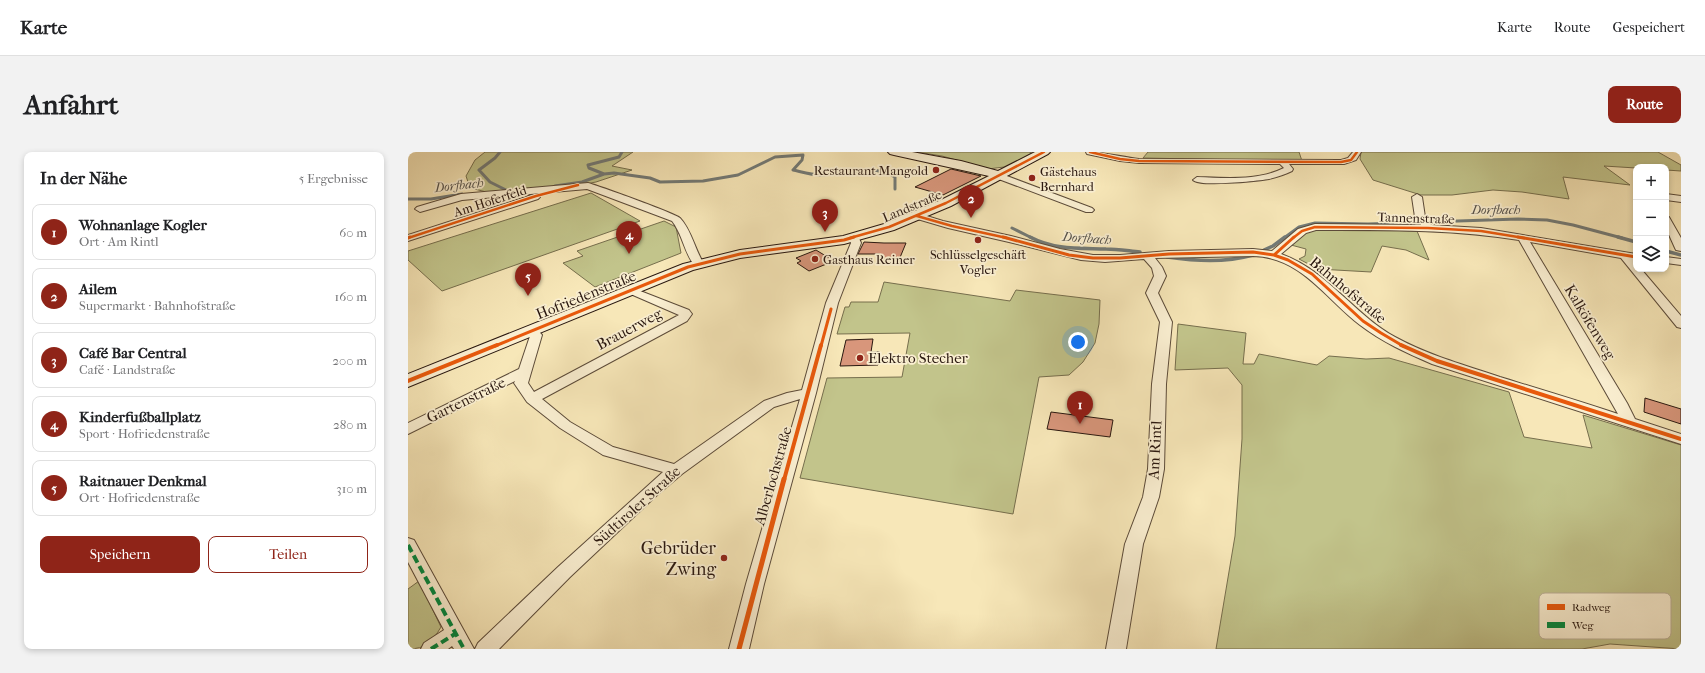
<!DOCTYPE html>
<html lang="de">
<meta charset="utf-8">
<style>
:root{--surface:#fff;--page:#f2f2f2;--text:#202124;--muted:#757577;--line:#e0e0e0;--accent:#8f2418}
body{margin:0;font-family:"IM FELL French Canon",serif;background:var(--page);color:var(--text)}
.controls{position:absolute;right:12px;top:12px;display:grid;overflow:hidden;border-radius:8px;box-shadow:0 2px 6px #0003}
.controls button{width:36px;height:36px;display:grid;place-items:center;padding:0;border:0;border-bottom:1px solid var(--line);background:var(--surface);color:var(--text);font:20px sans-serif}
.you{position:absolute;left:670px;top:190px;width:14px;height:14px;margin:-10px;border:3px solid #fff;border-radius:50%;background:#1a73e8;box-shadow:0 0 0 6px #1a73e833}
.badge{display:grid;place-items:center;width:26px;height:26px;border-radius:50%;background:var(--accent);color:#fff;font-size:13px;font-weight:700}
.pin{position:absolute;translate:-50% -33px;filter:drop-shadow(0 1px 2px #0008)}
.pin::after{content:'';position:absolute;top:21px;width:14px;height:12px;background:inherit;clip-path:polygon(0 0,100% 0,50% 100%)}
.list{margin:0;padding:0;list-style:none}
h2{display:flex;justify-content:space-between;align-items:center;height:52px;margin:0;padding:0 16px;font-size:17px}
h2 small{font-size:13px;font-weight:400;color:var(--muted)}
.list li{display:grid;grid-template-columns:26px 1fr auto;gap:12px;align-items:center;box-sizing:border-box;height:56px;margin:0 8px 8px;padding:0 8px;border:1px solid var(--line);border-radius:8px}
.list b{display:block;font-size:15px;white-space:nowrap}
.list p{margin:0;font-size:13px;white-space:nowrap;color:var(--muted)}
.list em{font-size:13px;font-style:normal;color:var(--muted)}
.actions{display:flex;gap:8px;padding:12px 16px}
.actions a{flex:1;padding:9px 0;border:1px solid var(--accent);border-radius:8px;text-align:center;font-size:14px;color:var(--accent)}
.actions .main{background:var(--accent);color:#fff}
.icon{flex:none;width:22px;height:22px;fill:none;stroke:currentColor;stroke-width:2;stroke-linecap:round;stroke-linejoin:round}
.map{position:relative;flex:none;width:1273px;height:497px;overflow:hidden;border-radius:8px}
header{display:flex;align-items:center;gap:24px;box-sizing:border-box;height:56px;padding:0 20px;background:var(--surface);border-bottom:1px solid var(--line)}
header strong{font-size:19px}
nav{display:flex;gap:22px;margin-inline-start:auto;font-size:14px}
.intro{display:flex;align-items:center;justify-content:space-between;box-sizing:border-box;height:96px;padding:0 24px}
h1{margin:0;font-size:28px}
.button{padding:10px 18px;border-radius:8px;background:var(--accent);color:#fff;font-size:14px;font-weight:700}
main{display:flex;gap:24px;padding:0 24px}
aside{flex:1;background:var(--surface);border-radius:8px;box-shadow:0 2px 6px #0003}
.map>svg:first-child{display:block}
</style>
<header>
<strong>Karte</strong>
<nav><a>Karte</a><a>Route</a><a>Gespeichert</a></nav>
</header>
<div class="intro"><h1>Anfahrt</h1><a class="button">Route</a></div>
<main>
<aside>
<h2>In der Nähe<small>5 Ergebnisse</small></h2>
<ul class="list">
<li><span class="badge">1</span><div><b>Wohnanlage Kogler</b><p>Ort · Am Rintl</p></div><em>60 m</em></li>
<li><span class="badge">2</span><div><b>Ailem</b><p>Supermarkt · Bahnhofstraße</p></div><em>160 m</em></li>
<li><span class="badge">3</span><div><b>Café Bar Central</b><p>Café · Landstraße</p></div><em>200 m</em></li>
<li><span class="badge">4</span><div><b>Kinderfußballplatz</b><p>Sport · Hofriedenstraße</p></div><em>280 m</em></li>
<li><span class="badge">5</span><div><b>Raitnauer Denkmal</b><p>Ort · Hofriedenstraße</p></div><em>310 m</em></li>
</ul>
<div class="actions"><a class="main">Speichern</a><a>Teilen</a></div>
</aside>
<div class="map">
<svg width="1273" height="497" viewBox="0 0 1273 497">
<rect width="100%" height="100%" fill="#f7e7b8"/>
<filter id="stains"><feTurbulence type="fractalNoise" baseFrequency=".005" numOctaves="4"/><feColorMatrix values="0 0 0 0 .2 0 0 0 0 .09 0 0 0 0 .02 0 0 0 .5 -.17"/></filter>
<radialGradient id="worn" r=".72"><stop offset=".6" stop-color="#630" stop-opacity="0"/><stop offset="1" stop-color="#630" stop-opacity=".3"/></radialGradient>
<path fill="#c2c48b" stroke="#766e4d" d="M 77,0 L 225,0 L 204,14 L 224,18 L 188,30 L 117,43 L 87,42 L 62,36 L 58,24 L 67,8 Z
M 509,0 L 621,0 L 624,1 L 596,15 L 580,17 L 534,4 Z
M 740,0 L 891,0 L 894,9 L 735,6 Z
M 953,0 L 1250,0 L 1273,13 L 1273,19 L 1258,18 L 1258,15 L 1228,15 L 1228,16 L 1196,14 L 1222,33 L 1155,25 L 1161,47 L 1114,40 L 1085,38 L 1044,43 L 1013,43 L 965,28 L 952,7 Z
M 183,41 L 232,69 L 34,139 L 0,108 L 0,99 Z
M 256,69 L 268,75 L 273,101 L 187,135 L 155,111 L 175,104 L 169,99 Z
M 932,77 L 1009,79 L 1021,108 L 998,98 L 974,94 L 963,120 L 910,117 L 891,107 L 897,104 L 898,97 L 883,93 L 891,83 L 905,78 Z
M 476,130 L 602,149 L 608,138 L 692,148 L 691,172 L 687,191 L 675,210 L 661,223 L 631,225 L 605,362 L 392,326 L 419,226 L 494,225 L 502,181 L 429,182 L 437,155 L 441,155 L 443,150 L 470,150 Z
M 770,172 L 838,181 L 835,212 L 846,212 L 851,202 L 909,213 L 921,204 L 958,207 L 981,206 L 1101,240 L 1116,285 L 1184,296 L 1175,263 L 1273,293 L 1273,497 L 1202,492 L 1174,497 L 808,497 L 827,384 L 834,287 L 834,233 L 820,216 L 767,218 Z
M 11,429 L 33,475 C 24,490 18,497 0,497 L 0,437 Z"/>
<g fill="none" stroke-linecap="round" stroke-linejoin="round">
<path stroke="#737a76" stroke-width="3" d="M 92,0 L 87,6 L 71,18 L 82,30 L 100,39
M 196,22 L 181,16 L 180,13 L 211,5 L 214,0
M 147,34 L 174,30 L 196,22 L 206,21 L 242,26 L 252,30 L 295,29 L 330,23 L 367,5 L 395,3 L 394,8 L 385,18 C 394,20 403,23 413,23 C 438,23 464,11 487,25 L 487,37
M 0,47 L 23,47 L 54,42
M 604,76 L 624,86
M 876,86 L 891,75 L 907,71 L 960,72 L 1110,67 L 1139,68 L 1165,73 L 1214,86"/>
<path stroke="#737a76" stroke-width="3.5" d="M 622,85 C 647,98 670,96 698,97 C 709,97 721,99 732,100
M 1210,85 L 1228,90
M 856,98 L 865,94 L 877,85
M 1258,99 L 1273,103
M 759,105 C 788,109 816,111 845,103"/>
</g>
<path fill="#d8967b" stroke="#29170f" d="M 543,17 L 573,24 L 535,43 L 507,35 Z
M 456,90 L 476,91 L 498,91 L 491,108 L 473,107 L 474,105 L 471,105 L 472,102 L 450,102 Z
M 408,98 L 426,109 L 401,119 L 389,111 L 393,109 L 388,106 Z
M 465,187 L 463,200 L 472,200 L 470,213 L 432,214 L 438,188 Z
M 1237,246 L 1273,257 L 1273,272 L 1236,260 Z
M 643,260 L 705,268 L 702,285 L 639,277 Z"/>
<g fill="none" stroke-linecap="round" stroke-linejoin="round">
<g stroke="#5c4b39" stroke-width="2">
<path id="street" d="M 678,0 C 696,0 713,5 731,7 L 933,8 L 940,6 L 945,0 L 953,0 L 948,8 L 936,12 L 881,12 L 885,17 L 884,19 C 876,23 869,25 861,27 C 849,29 791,35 785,28 L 789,25 C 817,26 850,29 876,16 L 872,12 L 731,11 L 712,9 L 679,2 Z
M 591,21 L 684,56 L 686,58 L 684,60 L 678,60 L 588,26 L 587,24 L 588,22 Z
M 180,31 C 191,34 266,61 272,66 C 283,77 287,98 296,112 L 295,114 L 287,114 C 276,101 275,83 264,69 L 179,37 L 54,48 L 12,60 L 7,57 L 9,55 L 53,42 Z
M 127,42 L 132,45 L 130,47 L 0,89 L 0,83 Z
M 1009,42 L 1014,45 L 1017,65 L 1023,73 L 1073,76 L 1228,102 L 1228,108 L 1226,108 L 1228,110 L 1228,117 L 1233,117 L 1273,164 L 1273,176 L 1269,175 L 1213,106 L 1122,90 L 1219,251 L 1227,267 L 1273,282 L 1273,292 L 1024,212 C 999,201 974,190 952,173 C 917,146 893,105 845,104 L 747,106 L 754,115 L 758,124 L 750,141 L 764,170 L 758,232 L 756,317 L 751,345 L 735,392 L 718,497 L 698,497 L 717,392 L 735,345 L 740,317 L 744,232 L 752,170 L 738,141 L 746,124 L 744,116 L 736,107 L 697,110 L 673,108 L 601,90 L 540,76 L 506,66 L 504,64 L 509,61 L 535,69 L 603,84 L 652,97 L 685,103 L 712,103 L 761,99 L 845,97 L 864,99 L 890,77 L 907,72 L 1013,73 L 1007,65 L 1004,45 ZM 908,78 C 976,78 1044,77 1111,88 L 1210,262 C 1171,249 1131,237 1092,225 C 1056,213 1020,203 987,185 C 945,162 919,118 873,102 L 898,81 Z
M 1258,42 L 1273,44 L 1273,50 L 1258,48 Z
M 1258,64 L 1261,65 L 1273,86 L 1273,99 L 1268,98 L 1267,96 L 1258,76 Z
M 446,83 L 450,84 L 453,91 L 430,151 L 408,241 L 356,432 L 341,497 L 321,497 L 338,432 L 392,247 L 366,255 L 274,322 L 248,344 L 162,425 L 91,497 L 67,497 L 70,491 L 150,415 L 255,320 L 195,303 L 152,276 L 119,250 L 106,231 L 107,229 L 0,282 L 0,271 L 111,217 L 122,184 L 117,178 L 119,175 L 127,175 L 134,183 L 120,231 L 126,240 L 271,163 L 218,140 L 216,138 L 218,136 L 222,135 L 281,158 L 284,162 L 279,169 L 134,247 L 162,270 L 205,295 L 266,312 L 356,249 L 379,241 L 394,238 L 418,151 L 443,91 L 441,86 Z
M 1258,105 L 1273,107 L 1273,113 L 1258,111 Z
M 0,386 L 6,388 L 66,497 L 46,497 L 44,494 L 40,497 L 13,497 L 16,491 L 36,478 L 0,410 Z"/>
</g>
<g stroke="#29170f" stroke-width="2">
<path id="secondary" d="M 480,0 L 504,0 L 553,9 L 590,19 L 627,0 L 642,0 L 640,2 L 543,54 L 486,78 L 436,92 L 332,106 L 285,118 L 0,235 L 0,222 L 275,112 L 332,98 L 435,84 L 476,72 L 533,48 L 581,24 L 486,3 L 482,2 Z"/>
</g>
<use href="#street" fill="#faefd1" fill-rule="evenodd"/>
<use href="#secondary" fill="#faefd1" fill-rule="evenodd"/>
<path stroke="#00873e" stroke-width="4" stroke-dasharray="8 4" stroke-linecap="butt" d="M 0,393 L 56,497
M 23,497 L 47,482"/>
<g stroke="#faefd1" stroke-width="4">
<path id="cycleway-far3" d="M 682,0 L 712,7 L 731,9 L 933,10 L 943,8 L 949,0
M 509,64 L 544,74 L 599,86
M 0,86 L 128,44 L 170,33
M 442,86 L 481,75 L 538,51 L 636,0
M 885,86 L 894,79 L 907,75 L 1020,76 L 1073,79 L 1116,86"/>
</g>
<g stroke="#faefd1" stroke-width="5">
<path id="cycleway-far2" d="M 595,85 L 661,103 L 685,106 L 712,106 L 761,102 L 845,100 L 866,103 L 880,108 L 904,122 L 955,169 L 973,181 L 995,194
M 1110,85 L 1228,105
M 0,86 L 2,85
M 866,103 L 886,85
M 87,194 L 280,115 L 332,102 L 436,88 L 446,85
M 413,194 L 423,157"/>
</g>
<g stroke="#faefd1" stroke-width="6">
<path id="cycleway-far1" d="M 993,193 L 1029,209 L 1273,287
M 0,229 L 89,193
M 376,328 L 413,193"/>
</g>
<g stroke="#faefd1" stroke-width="8">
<path id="cycleway" d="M 331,497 L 376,327"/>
</g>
<use href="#cycleway-far3" stroke="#e8590c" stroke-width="2.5"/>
<use href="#cycleway-far2" stroke="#e8590c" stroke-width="3"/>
<use href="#cycleway-far1" stroke="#e8590c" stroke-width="4"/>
<use href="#cycleway" stroke="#e8590c" stroke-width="5"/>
</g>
<g fill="#8f2418" stroke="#faefd1" stroke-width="1.5">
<circle cx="528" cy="18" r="4"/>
<circle cx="624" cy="26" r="4"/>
<circle cx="570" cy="88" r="4"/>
<circle cx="407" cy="107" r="4"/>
<circle cx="452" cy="206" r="4"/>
<circle cx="316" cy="406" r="4"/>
</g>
<g text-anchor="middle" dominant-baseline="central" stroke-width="3.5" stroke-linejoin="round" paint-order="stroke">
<g font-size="13" fill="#29170f" stroke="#faefd1" text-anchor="start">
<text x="520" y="18" text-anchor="end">Restaurant Mangold</text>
<text x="632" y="19">Gästehaus<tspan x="632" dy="15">Bernhard</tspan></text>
<text x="570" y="102" text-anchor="middle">Schlüsselgeschäft<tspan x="570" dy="15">Vogler</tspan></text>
<text x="415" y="107">Gasthaus Reiner</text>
</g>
<g font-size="13" font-style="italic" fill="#54514b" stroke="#faefd1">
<text transform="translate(51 33) rotate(-6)">Dorfbach</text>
<text x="1088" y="57">Dorfbach</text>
<text transform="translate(679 86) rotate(4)">Dorfbach</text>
</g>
<g font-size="13" fill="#29170f" stroke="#faefd1">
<text transform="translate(82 49) rotate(-18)">Am Hoferfeld</text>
<text transform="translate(504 54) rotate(-23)">Landstraße</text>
<text transform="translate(1008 66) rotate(2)">Tannenstraße</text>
</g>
<g font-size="15" fill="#29170f" stroke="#faefd1">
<text transform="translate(940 138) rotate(40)">Bahnhofstraße</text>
<text transform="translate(178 143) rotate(-22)">Hofriedenstraße</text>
<text transform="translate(1182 170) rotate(59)">Kalköfenweg</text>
<text transform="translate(221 177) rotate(-28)">Brauerweg</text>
<text transform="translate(58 248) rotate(-26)">Gartenstraße</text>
<text transform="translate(747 298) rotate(-87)">Am Rintl</text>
<text transform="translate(365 324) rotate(-74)">Alberlochstraße</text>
<text transform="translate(229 354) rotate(-42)">Südtiroler Straße</text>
</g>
<g font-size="15" fill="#29170f" stroke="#faefd1" text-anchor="start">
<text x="460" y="206">Elektro Stecher</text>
</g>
<g font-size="18" fill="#29170f" stroke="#faefd1" text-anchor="end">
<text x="308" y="396">Gebrüder<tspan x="308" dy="21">Zwing</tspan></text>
</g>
</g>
<rect x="1131" y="441" width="132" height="46" rx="6" fill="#faefd1" stroke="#bbae97" stroke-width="1"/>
<rect x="1139" y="452" width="18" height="6" fill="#e8590c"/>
<rect x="1139" y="470" width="18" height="6" fill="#00873e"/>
<g font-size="11" fill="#29170f">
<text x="1164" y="459">Radweg</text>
<text x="1164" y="477">Weg</text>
</g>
<rect width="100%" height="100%" filter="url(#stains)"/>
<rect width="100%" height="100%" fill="url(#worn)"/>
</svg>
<div class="controls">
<button>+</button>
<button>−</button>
<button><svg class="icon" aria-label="layers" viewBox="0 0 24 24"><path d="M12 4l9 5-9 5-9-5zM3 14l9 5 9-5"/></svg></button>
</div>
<div class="you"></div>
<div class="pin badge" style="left:672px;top:272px">1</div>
<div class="pin badge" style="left:563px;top:66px">2</div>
<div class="pin badge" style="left:417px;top:80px">3</div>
<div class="pin badge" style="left:221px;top:102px">4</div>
<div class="pin badge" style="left:120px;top:144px">5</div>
</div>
</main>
